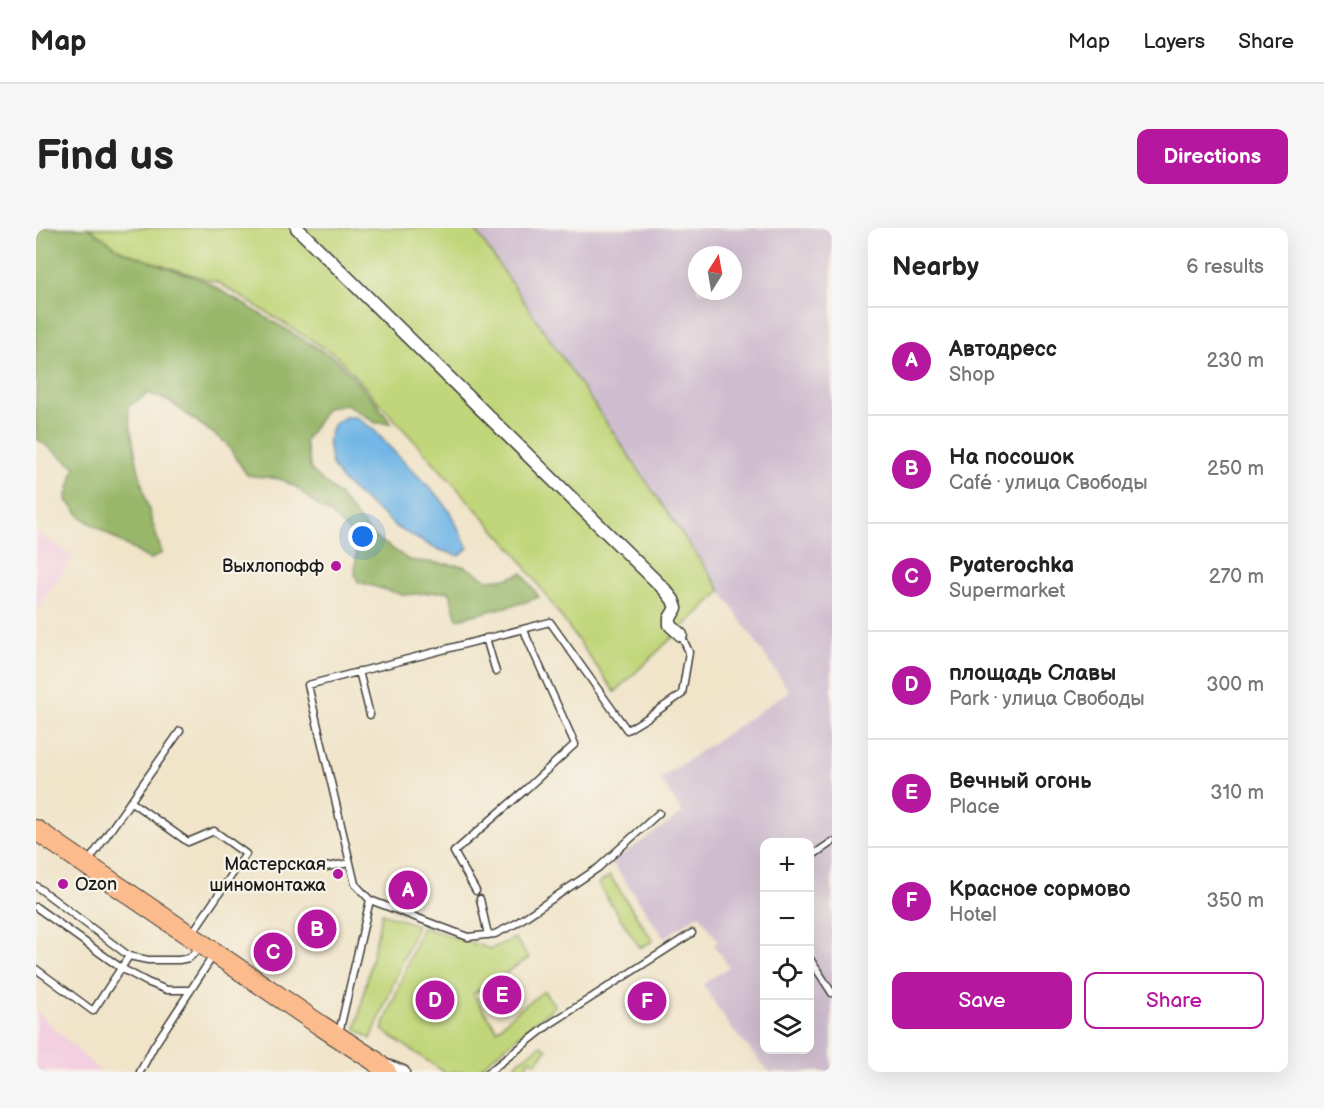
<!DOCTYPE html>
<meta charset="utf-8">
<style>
:root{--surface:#fff;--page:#f6f6f6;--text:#222;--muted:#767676;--line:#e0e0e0;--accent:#b5179e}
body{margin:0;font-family:"Balsamiq Sans",sans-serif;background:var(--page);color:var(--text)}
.controls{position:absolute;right:18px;bottom:18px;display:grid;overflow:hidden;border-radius:12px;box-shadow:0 6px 24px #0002}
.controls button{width:54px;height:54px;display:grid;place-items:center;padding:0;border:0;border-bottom:2px solid var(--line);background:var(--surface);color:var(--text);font:30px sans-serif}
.compass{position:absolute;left:652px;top:18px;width:54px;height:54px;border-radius:50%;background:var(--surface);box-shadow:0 6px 24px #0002;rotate:11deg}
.you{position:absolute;left:327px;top:309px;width:21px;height:21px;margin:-15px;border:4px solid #fff;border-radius:50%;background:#1a73e8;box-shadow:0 0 0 9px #1a73e833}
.badge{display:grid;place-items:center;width:39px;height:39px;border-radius:50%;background:var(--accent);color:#fff;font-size:20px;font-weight:700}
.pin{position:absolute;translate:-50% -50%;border:3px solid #fff;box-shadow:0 2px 6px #0006}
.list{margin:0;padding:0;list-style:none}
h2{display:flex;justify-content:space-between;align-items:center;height:78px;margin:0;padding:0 24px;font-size:26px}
h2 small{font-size:20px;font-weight:400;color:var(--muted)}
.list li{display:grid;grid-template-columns:39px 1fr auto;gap:18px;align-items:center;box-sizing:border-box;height:108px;padding:0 24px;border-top:2px solid var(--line)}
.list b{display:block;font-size:22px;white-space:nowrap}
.list p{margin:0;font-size:20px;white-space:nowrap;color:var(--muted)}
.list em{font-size:20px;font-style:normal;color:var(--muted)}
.actions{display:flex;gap:12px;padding:18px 24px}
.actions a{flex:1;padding:14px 0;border:2px solid var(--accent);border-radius:12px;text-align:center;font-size:21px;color:var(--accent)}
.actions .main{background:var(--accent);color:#fff}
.icon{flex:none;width:33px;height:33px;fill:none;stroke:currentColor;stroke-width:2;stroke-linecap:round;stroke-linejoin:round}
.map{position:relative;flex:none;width:796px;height:844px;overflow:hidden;border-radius:12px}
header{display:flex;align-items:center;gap:36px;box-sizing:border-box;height:84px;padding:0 30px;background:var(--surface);border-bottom:2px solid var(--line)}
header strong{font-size:28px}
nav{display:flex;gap:33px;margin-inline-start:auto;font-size:21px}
.intro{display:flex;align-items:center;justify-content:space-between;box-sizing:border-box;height:144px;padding:0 36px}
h1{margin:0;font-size:42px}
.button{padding:15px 27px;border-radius:12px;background:var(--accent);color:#fff;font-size:21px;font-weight:700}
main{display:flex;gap:36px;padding:0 36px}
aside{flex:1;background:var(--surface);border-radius:12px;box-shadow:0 6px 24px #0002}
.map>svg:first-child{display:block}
</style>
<header>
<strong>Map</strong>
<nav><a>Map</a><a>Layers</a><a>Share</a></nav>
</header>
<div class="intro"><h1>Find us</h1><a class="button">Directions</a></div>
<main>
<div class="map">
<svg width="796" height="844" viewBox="0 0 796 844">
<rect width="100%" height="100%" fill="#f7f3e8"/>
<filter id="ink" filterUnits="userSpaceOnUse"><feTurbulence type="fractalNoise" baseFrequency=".0167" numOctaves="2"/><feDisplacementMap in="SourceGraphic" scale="12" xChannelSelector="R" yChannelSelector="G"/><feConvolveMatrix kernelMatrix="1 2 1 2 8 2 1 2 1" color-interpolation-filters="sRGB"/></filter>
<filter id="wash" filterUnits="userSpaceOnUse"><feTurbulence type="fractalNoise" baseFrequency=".008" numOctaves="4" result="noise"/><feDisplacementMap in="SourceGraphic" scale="24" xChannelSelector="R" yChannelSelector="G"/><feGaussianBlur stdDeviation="1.35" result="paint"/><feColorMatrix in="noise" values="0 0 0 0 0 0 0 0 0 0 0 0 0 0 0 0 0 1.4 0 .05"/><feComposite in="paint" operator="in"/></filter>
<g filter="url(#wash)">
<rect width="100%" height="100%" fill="#f0e4c9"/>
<path fill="#f3cfe0" d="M 0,303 L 37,329 L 0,385 Z
M 0,783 L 65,844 L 0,844 Z"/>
<path fill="#cfbdcf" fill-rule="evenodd" d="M 438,0 L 796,0 L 796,844 L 734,844 L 694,799 L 667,756 L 693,739 L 678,717 L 682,713 L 663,686 L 628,710 L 576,634 L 647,585 L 624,551 L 753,463 ZM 661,27 L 697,27 L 697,63 L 661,63 ZM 728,614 L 774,614 L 774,822 L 728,822 Z"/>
<path fill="#c1d67a" stroke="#6e794b" stroke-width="1.5" d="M 10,0 L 438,0 L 685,363 L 579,464 L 478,323 L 301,128 L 183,55 Z
M 574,648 L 617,713 L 604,720 L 562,656 Z
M 346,685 L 381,697 L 335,811 L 320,801 Z
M 386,699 L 455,721 L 479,710 L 493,730 L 437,766 L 461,802 L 475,788 L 508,763 L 519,778 L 439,844 L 408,844 L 346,802 Z
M 506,817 L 511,821 L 500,835 L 494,831 L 487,844 L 472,844 L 476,842 L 484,832 Z"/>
<path fill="#98b76a" stroke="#5a6a43" stroke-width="1.5" d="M 0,0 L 53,0 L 86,23 L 169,53 L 300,131 L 337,171 L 355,195 L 340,195 L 310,176 L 291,180 L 269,213 L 275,242 L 303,267 L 335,306 L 373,332 L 428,338 L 452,352 L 473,350 L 486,345 L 503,369 L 490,374 L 421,391 L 413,363 L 368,367 L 322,354 L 319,346 L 321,312 L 294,285 L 283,279 L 260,259 L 244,251 L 211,247 L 190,215 L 134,174 L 113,165 L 92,179 C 98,229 110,278 126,325 L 114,332 L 46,290 L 30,271 L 39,239 L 0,210 Z"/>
<path fill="#6fb5e6" stroke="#466881" stroke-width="1.5" d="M 309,189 L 320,189 L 337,201 L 361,227 L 405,271 L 415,286 L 432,320 L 423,328 L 398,320 L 360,299 L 347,287 L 316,262 L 305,251 L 296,237 L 292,214 L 297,197 Z"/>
</g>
<g filter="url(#ink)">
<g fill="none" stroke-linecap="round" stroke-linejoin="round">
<g stroke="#3c3a36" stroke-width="9">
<path id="lane" d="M 450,410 L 460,444
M 323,443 L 334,487
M 94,573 L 152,614 L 178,603 L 210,626 L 157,704
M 623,585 L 562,640 L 479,696 L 459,706 L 432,709 L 334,672 L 319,656 L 272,457 L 514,394 L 591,502 L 611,490 L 646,466 L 653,424 L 645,407
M 774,629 L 796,614
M 52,634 L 144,503
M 290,639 L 314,635
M 0,658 L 93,728 L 112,732 L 143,732 L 153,730 L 166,718
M 440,663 L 418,624 L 489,562 L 539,516 L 491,410 L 488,401
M 444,671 L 452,707
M 0,679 L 85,740 L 111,754 L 131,762 L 155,762
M 774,731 L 796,765
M 0,741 L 57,783 L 93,728
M 303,805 L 334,672
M 104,844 L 118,818 L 177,728
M 453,844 L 514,796 L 656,705"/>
</g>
<g stroke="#3c3a36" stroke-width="15">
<path id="street" d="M 261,0 L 629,362 L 637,372 L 640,380 L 634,390 L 634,397 L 645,407
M 343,835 L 367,844"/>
</g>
<g stroke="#3c3a36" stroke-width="22">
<path id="primary" d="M 0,602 L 284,797 L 339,833 L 350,844"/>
</g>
<use href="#lane" stroke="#fff" stroke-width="6"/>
<use href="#street" stroke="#fff" stroke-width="12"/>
<use href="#primary" stroke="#fbbb8d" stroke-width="20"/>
</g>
</g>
<g fill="#b5179e" stroke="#f7f3e8" stroke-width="2">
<circle cx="300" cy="338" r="6"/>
<circle cx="302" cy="646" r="6"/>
<circle cx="27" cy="656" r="6"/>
</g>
<g text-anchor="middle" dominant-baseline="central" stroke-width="4.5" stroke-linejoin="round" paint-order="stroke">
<g font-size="18" fill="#1c1c1c" stroke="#f7f3e8" text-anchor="end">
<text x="288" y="338">Выхлопофф</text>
<text x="290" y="636">Мастерская<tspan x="290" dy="21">шиномонтажа</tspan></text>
<text x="39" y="656" text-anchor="start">Ozon</text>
</g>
</g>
</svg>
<div class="controls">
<button>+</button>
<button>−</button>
<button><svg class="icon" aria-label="locate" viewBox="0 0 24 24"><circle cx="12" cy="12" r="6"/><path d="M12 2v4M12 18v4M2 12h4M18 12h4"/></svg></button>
<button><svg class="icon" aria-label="layers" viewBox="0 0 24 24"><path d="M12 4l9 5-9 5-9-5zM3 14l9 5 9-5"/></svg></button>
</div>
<svg class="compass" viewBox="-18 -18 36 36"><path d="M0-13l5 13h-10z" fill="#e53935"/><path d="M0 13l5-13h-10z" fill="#767676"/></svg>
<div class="you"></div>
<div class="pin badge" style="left:372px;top:662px">A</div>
<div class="pin badge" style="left:281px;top:701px">B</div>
<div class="pin badge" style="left:237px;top:724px">C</div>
<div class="pin badge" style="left:399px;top:772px">D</div>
<div class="pin badge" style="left:466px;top:767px">E</div>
<div class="pin badge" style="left:611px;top:773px">F</div>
</div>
<aside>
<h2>Nearby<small>6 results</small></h2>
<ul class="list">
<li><span class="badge">A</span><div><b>Автодресс</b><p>Shop</p></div><em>230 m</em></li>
<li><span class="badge">B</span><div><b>На посошок</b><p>Café · улица Свободы</p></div><em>250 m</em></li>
<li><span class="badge">C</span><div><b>Pyaterochka</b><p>Supermarket</p></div><em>270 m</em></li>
<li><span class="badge">D</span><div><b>площадь Славы</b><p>Park · улица Свободы</p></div><em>300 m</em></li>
<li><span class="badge">E</span><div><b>Вечный огонь</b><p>Place</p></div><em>310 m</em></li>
<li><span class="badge">F</span><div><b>Красное сормово</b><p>Hotel</p></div><em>350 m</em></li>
</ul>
<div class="actions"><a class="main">Save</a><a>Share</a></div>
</aside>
</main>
